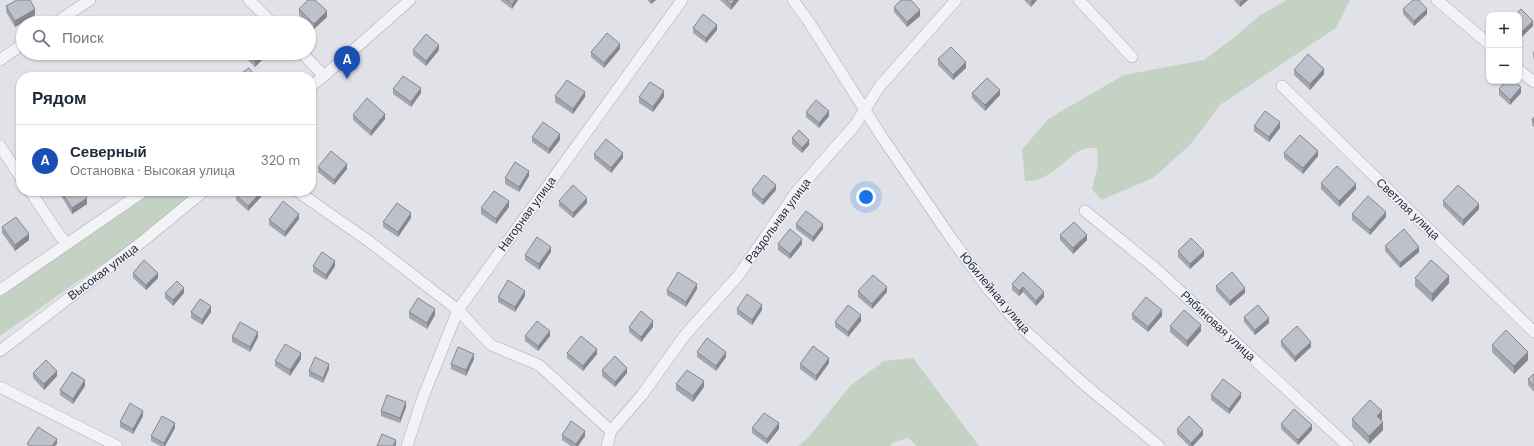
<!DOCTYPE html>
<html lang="ru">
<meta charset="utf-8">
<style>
:root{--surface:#fff;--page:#f2f2f3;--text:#1f2937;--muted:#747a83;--line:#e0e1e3;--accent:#c5574d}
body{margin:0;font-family:"DM Sans",sans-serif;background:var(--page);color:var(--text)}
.controls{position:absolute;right:12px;top:12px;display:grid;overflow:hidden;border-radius:8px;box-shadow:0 1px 3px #0004}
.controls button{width:36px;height:36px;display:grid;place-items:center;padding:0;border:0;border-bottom:1px solid var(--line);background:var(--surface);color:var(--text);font:20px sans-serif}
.you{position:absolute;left:866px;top:197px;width:14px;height:14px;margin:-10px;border:3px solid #fff;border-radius:50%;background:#1a73e8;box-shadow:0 0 0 6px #1a73e833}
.badge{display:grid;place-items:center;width:26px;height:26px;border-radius:50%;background:var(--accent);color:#fff;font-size:13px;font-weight:700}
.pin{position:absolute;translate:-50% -33px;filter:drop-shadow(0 1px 2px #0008)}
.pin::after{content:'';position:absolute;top:21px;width:14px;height:12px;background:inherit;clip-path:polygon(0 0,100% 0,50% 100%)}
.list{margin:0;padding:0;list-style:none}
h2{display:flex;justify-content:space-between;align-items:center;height:52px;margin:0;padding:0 16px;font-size:17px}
h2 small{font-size:13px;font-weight:400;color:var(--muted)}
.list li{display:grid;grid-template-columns:26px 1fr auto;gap:12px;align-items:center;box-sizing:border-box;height:72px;padding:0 16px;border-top:1px solid var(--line)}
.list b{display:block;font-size:15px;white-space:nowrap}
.list p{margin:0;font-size:13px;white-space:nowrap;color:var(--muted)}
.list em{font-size:13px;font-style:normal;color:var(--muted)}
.icon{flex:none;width:22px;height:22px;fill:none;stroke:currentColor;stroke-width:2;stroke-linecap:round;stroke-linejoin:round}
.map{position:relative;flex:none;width:1534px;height:446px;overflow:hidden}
.search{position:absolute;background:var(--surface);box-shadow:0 1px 3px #0004;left:16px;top:16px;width:300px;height:44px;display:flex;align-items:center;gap:10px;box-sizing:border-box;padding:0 14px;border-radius:22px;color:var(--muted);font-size:15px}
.panel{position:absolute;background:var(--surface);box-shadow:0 1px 3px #0004;left:16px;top:72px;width:300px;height:124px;border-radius:16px}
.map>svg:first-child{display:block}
</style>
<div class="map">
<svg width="1534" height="446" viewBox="0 0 1534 446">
<rect width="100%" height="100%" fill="#e0e2e8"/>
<path fill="#c3d2c2" d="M 1287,0 L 1350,0 L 1336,28 L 1220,105 L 1191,144 L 1153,178 L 1101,200 L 1092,189 L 1098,164 L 1097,148 C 1092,148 1086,148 1081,150 C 1063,160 1048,183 1025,181 L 1022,150 L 1048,119 L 1124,75 L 1204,60 L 1236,36 L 1259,16 Z
M 155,191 L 199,191 L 197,198 L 0,336 L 0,295 Z
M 913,358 L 979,446 L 917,446 L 908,438 L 894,442 L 890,446 L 798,446 L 808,438 L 851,385 L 884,361 Z"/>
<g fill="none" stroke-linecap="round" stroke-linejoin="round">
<g stroke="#a9acb5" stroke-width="12">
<path id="street" d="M 249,0 L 272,23
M 793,0 L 809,22 L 882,137 L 951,238 L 989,290 L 1021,327 L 1085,385 L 1159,446
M 1079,0 L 1132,57
M 1437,0 L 1489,44
M 55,23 L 90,0
M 302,53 L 324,76
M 0,60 L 23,44
M 1519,70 L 1534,82
M 311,86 L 324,76 L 410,0
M 1282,86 L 1534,332
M 0,146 L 21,178
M 30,191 L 58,233 L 67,244
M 297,191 L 370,242 L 458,310 L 491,345 L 539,365 L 611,431
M 1085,211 L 1155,268 L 1348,446
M 0,290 L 144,191
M 0,351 L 143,241 L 204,191
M 0,387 L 117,446
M 407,446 L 423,397 L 458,310 L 682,0
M 607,446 L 611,431 L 642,395 L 685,335 L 738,276 L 797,191 L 855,125 L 880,86 L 956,0"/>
</g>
<use href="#street" stroke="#f3f3f7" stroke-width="11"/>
</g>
<path fill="#a3a5af" d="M 500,0 L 518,0 L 512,9 Z
M 647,0 L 656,0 L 651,4 Z
M 720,0 L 739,0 L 731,10 Z
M 1024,0 L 1037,0 L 1031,7 Z
M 1234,0 L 1248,0 L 1240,7 Z
M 6,6 L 35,15 L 15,27 L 6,12 Z
M 894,7 L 920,16 L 907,27 L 894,12 Z
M 299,9 L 327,17 L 314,29 L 309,24 L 309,23 L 307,23 L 299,15 Z
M 1403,9 L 1427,14 L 1414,26 L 1403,14 Z
M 693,28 L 717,30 L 706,43 L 693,33 Z
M 620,49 L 604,68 L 591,57 L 591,52 Z
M 413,50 L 439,50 L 426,66 L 413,55 Z
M 1534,51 L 1534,59 L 1533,58 L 1533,52 Z
M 241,53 L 268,53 L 268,54 L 255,67 Z
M 938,59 L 966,68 L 953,80 L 938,65 Z
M 1294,70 L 1324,74 L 1310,90 L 1294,75 Z
M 393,89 L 421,93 L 411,107 L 393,94 Z
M 1499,89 L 1521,93 L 1510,105 L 1499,95 Z
M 972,93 L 1000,95 L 985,111 L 972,98 Z
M 555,96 L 585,97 L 573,114 L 555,102 Z
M 639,97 L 664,97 L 653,112 L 639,103 Z
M 806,112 L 829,116 L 819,128 L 806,117 Z
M 353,115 L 385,119 L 371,136 L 353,120 Z
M 1534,117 L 1534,127 L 1532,125 L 1532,120 Z
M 1254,126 L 1280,128 L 1269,142 L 1254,131 Z
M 532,137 L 560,140 L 549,154 L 532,142 Z
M 792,138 L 809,145 L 802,153 L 792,144 Z
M 1284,153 L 1318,156 L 1303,174 L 1284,158 Z
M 594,154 L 623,158 L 611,173 L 594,159 Z
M 318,167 L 347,169 L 334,185 L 318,172 Z
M 529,176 L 519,192 L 505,184 L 505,178 Z
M 1321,183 L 1356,189 L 1339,207 L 1321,189 Z
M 752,190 L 776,190 L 763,205 L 752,195 Z
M 60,191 L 83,191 L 87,204 L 72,214 L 60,194 Z
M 236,195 L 261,197 L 248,211 L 236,200 Z
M 559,201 L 587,203 L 573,218 L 559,206 Z
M 1443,201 L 1479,209 L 1463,226 L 1443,206 Z
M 509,207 L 496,224 L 481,214 L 481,208 Z
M 1352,214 L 1386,217 L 1370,235 L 1352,220 Z
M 411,218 L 398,237 L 383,227 L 383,222 Z
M 299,219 L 285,237 L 269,225 L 269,220 Z
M 796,224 L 823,229 L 813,242 L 796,229 Z
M 2,227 L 29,240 L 15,251 L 2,233 Z
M 1060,235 L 1087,240 L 1073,254 L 1060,240 Z
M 778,244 L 802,244 L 790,259 L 778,250 Z
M 1385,246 L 1419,252 L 1400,268 L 1385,251 Z
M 1178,251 L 1204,256 L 1190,269 L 1178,257 Z
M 551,252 L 539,270 L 525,260 L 525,255 Z
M 313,266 L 335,266 L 326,280 L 313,272 Z
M 1023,272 L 1044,297 L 1036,306 L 1023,292 L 1019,296 L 1012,290 L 1012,284 Z
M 133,273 L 158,278 L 146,290 L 133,278 Z
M 1415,278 L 1449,283 L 1432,302 L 1415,286 Z
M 1216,286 L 1245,293 L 1230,306 L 1216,291 Z
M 697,289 L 686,307 L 667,295 L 667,290 Z
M 858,291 L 887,292 L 872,309 L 858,297 Z
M 165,293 L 184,293 L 173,306 L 165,298 Z
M 525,296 L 515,312 L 498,302 L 498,297 Z
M 737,309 L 762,310 L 752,325 L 737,314 Z
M 191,312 L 211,312 L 202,325 L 191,318 Z
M 409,312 L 435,315 L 427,329 L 409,318 Z
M 1132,314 L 1162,316 L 1148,332 L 1132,319 Z
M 1244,317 L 1269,323 L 1255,335 L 1244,322 Z
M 861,321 L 848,337 L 835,327 L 835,322 Z
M 1170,326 L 1201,331 L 1187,347 L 1170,332 Z
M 629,327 L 653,327 L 641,342 L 629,332 Z
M 525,336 L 550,336 L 538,351 L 525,341 Z
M 232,337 L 258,337 L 250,352 L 232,342 Z
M 1281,341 L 1311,347 L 1295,362 L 1281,346 Z
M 1492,345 L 1528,360 L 1514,374 L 1492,352 Z
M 697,352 L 726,357 L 716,371 L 697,357 Z
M 567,353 L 597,354 L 583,371 L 567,358 Z
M 301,359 L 290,376 L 275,366 L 275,361 Z
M 474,359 L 466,376 L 451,369 L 451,364 Z
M 829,363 L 816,381 L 800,369 L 800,364 Z
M 329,369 L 323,383 L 309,376 L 309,371 Z
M 602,370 L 627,373 L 615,387 L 602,376 Z
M 33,373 L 57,376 L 44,390 L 33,378 Z
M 1534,374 L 1534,392 L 1528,385 L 1528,379 Z
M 676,384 L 704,387 L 693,402 L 676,390 Z
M 85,386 L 73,404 L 60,395 L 60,390 Z
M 1211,395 L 1241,398 L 1229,414 L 1211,400 Z
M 406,407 L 400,423 L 381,416 L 381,411 Z
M 143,416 L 133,434 L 120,427 L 120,422 Z
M 1352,419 L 1382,419 L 1380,420 L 1383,430 L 1369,444 L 1352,427 Z
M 1281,424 L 1312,430 L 1298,445 L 1281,429 Z
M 175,428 L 165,446 L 160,446 L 151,441 L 151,436 Z
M 752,428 L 779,429 L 767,444 L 752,433 Z
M 1177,429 L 1203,435 L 1193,446 L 1189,446 L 1177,434 Z
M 562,435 L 585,436 L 578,446 L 571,446 L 562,440 Z"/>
<path fill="#85868e" d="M 515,0 L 518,0 L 512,9 L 512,4 Z
M 651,0 L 656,0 L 651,4 Z
M 735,0 L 739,0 L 731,10 L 731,4 Z
M 1032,0 L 1037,0 L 1031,7 L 1031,2 Z
M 1243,0 L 1248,0 L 1240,7 L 1240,2 Z
M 35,9 L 35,15 L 15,27 L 15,21 Z
M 1427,9 L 1427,14 L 1414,26 L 1414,21 Z
M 920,10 L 920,16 L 907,27 L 907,22 Z
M 327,11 L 327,17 L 314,29 L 314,24 Z
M 1533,21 L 1533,26 L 1519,40 L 1519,34 Z
M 717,25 L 717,30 L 706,43 L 706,38 Z
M 620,44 L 620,49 L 604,68 L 604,63 Z
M 439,45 L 439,50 L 426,66 L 426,61 Z
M 263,53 L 268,53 L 268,54 L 255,67 L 255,61 Z
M 966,62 L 966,68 L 953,80 L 953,75 Z
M 1324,69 L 1324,74 L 1310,90 L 1310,84 Z
M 1521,87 L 1521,93 L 1510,105 L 1510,100 Z
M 421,88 L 421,93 L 411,107 L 411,102 Z
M 1000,90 L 1000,95 L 985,111 L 985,105 Z
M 664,91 L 664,97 L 653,112 L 653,107 Z
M 585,92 L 585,97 L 573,114 L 573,109 Z
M 829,111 L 829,116 L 819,128 L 819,123 Z
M 385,114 L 385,119 L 371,136 L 371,131 Z
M 1280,122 L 1280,128 L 1269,142 L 1269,137 Z
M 560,134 L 560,140 L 549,154 L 549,149 Z
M 809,140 L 809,145 L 802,153 L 802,148 Z
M 1318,151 L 1318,156 L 1303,174 L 1303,168 Z
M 623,153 L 623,158 L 611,173 L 611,168 Z
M 347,164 L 347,169 L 334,185 L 334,180 Z
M 529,171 L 529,176 L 519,192 L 519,187 Z
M 1356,184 L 1356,189 L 1339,207 L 1339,201 Z
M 776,185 L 776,190 L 763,205 L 763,200 Z
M 261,192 L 261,197 L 248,211 L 248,206 Z
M 87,198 L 87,204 L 72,214 L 72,208 Z
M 587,198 L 587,203 L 573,218 L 573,213 Z
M 509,201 L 509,207 L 496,224 L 496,219 Z
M 1479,204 L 1479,209 L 1463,226 L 1463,220 Z
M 1386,212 L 1386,217 L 1370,235 L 1370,230 Z
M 411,213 L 411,218 L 398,237 L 398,232 Z
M 299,214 L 299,219 L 285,237 L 285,232 Z
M 823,224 L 823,229 L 813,242 L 813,237 Z
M 29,234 L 29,240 L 15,251 L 15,245 Z
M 1087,235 L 1087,240 L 1073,254 L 1073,248 Z
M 802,239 L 802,244 L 790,259 L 790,254 Z
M 551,247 L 551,252 L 539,270 L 539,264 Z
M 1419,247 L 1419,252 L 1400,268 L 1400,263 Z
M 1204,251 L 1204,256 L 1190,269 L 1190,264 Z
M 335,261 L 335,266 L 326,280 L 326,275 Z
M 158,273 L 158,278 L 146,290 L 146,285 Z
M 1449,276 L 1449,283 L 1432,302 L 1432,294 Z
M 697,284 L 697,289 L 686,307 L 686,302 Z
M 887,287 L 887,292 L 872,309 L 872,304 Z
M 1023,287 L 1023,292 L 1019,296 L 1019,291 Z
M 184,288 L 184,293 L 173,306 L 173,300 Z
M 1245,288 L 1245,293 L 1230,306 L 1230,301 Z
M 525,291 L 525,296 L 515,312 L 515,307 Z
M 1044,292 L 1044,297 L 1036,306 L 1036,301 Z
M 762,305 L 762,310 L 752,325 L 752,320 Z
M 211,306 L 211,312 L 202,325 L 202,320 Z
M 435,309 L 435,315 L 427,329 L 427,323 Z
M 1162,310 L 1162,316 L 1148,332 L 1148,327 Z
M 861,315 L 861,321 L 848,337 L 848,332 Z
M 1269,318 L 1269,323 L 1255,335 L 1255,330 Z
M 653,321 L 653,327 L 641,342 L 641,337 Z
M 1201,325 L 1201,331 L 1187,347 L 1187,341 Z
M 550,331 L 550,336 L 538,351 L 538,346 Z
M 258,332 L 258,337 L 250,352 L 250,347 Z
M 1311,342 L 1311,347 L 1295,362 L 1295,357 Z
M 597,349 L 597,354 L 583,371 L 583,366 Z
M 726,352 L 726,357 L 716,371 L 716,366 Z
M 1528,352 L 1528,360 L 1514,374 L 1514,366 Z
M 301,353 L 301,359 L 290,376 L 290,370 Z
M 474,354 L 474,359 L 466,376 L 466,370 Z
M 829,358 L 829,363 L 816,381 L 816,376 Z
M 329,364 L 329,369 L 323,383 L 323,378 Z
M 627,368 L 627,373 L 615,387 L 615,382 Z
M 57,371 L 57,376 L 44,390 L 44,384 Z
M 85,380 L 85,386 L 73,404 L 73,399 Z
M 704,381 L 704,387 L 693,402 L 693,396 Z
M 1241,393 L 1241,398 L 1229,414 L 1229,409 Z
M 406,402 L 406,407 L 400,423 L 400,418 Z
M 143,411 L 143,416 L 133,434 L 133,429 Z
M 1382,411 L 1382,419 L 1377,424 L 1377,416 Z
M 1383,422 L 1383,430 L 1369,444 L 1369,436 Z
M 175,423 L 175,428 L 165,446 L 164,446 L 164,443 Z
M 779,423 L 779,429 L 767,444 L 767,439 Z
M 1312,425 L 1312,430 L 1298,445 L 1298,440 Z
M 1203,430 L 1203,435 L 1193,446 L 1191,446 L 1191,443 Z
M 585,431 L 585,436 L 578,446 L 576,446 L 576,444 Z
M 57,439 L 57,444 L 55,446 L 52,446 Z
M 396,440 L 396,445 L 395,446 L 393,446 Z"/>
<path fill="#bec0cb" stroke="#85868e" d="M 17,0 L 30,0 L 35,9 L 15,21 L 6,6 Z
M 308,0 L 315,0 L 327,11 L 314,24 L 299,9 Z
M 507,0 L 515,0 L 512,4 Z
M 726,0 L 735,0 L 731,4 Z
M 901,0 L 911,0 L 920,10 L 907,22 L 894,7 Z
M 1413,0 L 1419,0 L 1427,9 L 1414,21 L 1403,9 Z
M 1521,9 L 1533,21 L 1519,34 L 1519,15 L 1515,15 Z
M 703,14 L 717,25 L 706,38 L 693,28 Z
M 96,16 L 100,23 L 84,23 Z
M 607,33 L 620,44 L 604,63 L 591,52 Z
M 426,34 L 439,45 L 426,61 L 413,50 Z
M 951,47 L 966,62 L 953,75 L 938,59 Z
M 246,53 L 263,53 L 255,61 Z
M 1308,54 L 1324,69 L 1310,84 L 1294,70 Z
M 249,68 L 256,77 L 236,77 Z
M 403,76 L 421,88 L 411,102 L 393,89 Z
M 987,78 L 1000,90 L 985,105 L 972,93 Z
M 567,80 L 585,92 L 573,109 L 555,96 Z
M 1506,81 L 1514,81 L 1521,87 L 1510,100 L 1499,89 Z
M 650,82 L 664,91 L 653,107 L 639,97 Z
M 367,98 L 385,114 L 371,131 L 353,115 Z
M 816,100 L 829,111 L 819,123 L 806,112 Z
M 1265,111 L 1280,122 L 1269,137 L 1254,126 Z
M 1534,117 L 1534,122 L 1532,120 Z
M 543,122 L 560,134 L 549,149 L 532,137 Z
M 799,130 L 809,140 L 802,148 L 792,138 Z
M 1300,135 L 1318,151 L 1303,168 L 1284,153 Z
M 606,139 L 623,153 L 611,168 L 594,154 Z
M 331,151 L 347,164 L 334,180 L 318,167 Z
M 515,162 L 529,171 L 519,187 L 505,178 Z
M 1337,166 L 1356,184 L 1339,201 L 1321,183 Z
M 764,175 L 776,185 L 763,200 L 752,190 Z
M 573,185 L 587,198 L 573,213 L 559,201 Z
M 1458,185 L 1479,204 L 1463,220 L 1443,201 Z
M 61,191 L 83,191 L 87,198 L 72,208 Z
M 239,191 L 260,191 L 261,192 L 248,206 L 236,195 Z
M 494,191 L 509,201 L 496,219 L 481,208 Z
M 1368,196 L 1386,212 L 1370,230 L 1352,214 Z
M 283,201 L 299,214 L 285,232 L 269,220 Z
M 397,203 L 411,213 L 398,232 L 383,222 Z
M 806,211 L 823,224 L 813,237 L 796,224 Z
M 16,217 L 29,234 L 15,245 L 2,227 Z
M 1074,222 L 1087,235 L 1073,248 L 1060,235 Z
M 790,229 L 802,239 L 790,254 L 778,244 Z
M 1404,229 L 1419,247 L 1400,263 L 1385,246 Z
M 537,237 L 551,247 L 539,264 L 525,255 Z
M 1191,238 L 1204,251 L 1190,264 L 1178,251 Z
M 322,252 L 335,261 L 326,275 L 313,266 Z
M 144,260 L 158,273 L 146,285 L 133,273 Z
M 1431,260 L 1449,276 L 1432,294 L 1415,278 Z
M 678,272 L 697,284 L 686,302 L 667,290 Z
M 1023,272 L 1044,292 L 1036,301 L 1023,287 L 1019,291 L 1012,284 Z
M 1232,272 L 1245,288 L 1230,301 L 1216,286 Z
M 873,275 L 887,287 L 872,304 L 858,291 Z
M 508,280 L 525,291 L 515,307 L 498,297 Z
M 177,281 L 184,288 L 173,300 L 165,293 Z
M 747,294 L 762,305 L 752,320 L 737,309 Z
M 1146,297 L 1162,310 L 1148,327 L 1132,314 Z
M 418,298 L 435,309 L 427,323 L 409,312 Z
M 200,299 L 211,306 L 202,320 L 191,312 Z
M 848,305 L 861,315 L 848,332 L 835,322 Z
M 1258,305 L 1269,318 L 1255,330 L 1244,317 Z
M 1184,310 L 1201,325 L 1187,341 L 1170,326 Z
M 641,311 L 653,321 L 641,337 L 629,327 Z
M 537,321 L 550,331 L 538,346 L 525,336 Z
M 240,322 L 258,332 L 250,347 L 232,337 Z
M 1297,326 L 1311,342 L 1295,357 L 1281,341 Z
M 1506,330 L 1528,352 L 1514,366 L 1492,345 Z
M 581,336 L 597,349 L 583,366 L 567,353 Z
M 707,338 L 726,352 L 716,366 L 697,352 Z
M 285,344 L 301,353 L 290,370 L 275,361 Z
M 813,346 L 829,358 L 816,376 L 800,364 Z
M 458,347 L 474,354 L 466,370 L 451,364 Z
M 615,356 L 627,368 L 615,382 L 602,370 Z
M 315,357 L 329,364 L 323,378 L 309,371 Z
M 46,360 L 57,371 L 44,384 L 33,373 Z
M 687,370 L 704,381 L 693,396 L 676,384 Z
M 72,372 L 85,380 L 73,399 L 60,390 Z
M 1534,374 L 1534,386 L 1528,379 Z
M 1223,379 L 1241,393 L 1229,409 L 1211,395 Z
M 387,395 L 406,402 L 400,418 L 381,411 Z
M 1370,400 L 1382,411 L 1377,416 L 1383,422 L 1369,436 L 1352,419 Z
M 130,403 L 143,411 L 133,429 L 120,422 Z
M 1294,409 L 1312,425 L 1298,440 L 1281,424 Z
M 764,413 L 779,423 L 767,439 L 752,428 Z
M 162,416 L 175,423 L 164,443 L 151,436 Z
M 1189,416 L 1203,430 L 1191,443 L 1177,429 Z
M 571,421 L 585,431 L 576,444 L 562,435 Z
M 38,427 L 57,439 L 52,446 L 30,446 L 27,444 Z
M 382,434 L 396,440 L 393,446 L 377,446 Z"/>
<g text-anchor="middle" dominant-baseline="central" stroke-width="3" stroke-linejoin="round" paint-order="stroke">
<g font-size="12" fill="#2a2d3f" stroke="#f0f1f6">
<text transform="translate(1408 209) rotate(44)">Светлая улица</text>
<text transform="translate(527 214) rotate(-54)">Нагорная улица</text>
<text transform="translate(778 221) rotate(-54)">Раздольная улица</text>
<text transform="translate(103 272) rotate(-37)">Высокая улица</text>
<text transform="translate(995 293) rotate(50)">Юбилейная улица</text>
<text transform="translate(1218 326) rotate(43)">Рябиновая улица</text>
</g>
</g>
</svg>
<div class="controls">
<button>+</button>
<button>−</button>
</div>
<div class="you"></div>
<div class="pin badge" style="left:347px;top:79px;background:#1a4fb4">A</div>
<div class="search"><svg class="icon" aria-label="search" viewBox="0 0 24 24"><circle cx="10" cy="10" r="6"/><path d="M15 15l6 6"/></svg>Поиск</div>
<section class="panel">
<h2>Рядом<small></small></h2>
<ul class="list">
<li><span class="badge" style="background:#1a4fb4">A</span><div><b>Северный</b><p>Остановка · Высокая улица</p></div><em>320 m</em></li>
</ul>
</section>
</div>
